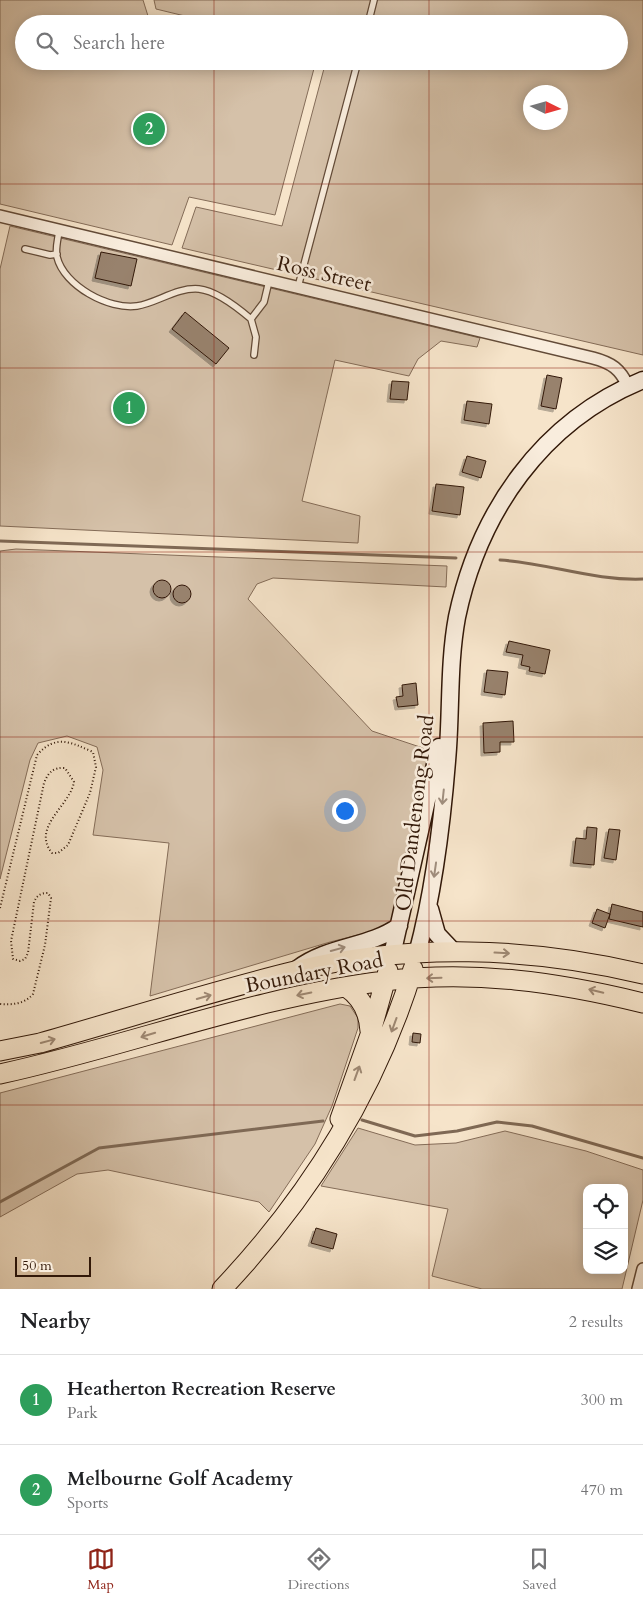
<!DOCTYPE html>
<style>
:root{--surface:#fff;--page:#f2f2f2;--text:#202124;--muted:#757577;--line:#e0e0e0;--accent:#8f2418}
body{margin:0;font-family:Cardo,serif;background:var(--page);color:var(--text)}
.controls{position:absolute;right:15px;bottom:15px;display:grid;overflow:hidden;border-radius:10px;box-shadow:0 2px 12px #0003}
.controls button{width:45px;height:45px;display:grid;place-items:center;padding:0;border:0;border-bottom:1px solid var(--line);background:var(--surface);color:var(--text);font:25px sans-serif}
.compass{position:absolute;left:523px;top:85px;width:45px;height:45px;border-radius:50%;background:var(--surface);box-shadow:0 2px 12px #0003;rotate:95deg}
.scale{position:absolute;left:15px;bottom:12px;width:76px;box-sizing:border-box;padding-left:5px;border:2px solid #321808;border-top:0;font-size:14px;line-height:18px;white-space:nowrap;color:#321808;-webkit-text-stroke:4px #f9eddd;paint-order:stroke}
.you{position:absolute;left:344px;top:810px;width:18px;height:18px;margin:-12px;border:4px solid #fff;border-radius:50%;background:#1a73e8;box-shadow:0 0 0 8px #1a73e833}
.badge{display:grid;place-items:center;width:32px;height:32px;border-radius:50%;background:var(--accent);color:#fff;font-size:16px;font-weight:700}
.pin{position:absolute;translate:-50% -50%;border:2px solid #fff;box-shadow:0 1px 5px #0006}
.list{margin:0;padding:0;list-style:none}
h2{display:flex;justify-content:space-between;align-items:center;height:65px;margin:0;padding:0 20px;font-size:21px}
h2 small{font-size:16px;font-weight:400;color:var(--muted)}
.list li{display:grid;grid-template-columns:32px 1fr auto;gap:15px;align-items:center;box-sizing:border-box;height:90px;padding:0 20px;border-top:1px solid var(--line)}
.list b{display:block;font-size:19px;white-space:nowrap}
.list p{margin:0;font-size:16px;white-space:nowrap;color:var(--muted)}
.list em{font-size:16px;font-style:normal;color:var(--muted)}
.icon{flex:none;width:28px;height:28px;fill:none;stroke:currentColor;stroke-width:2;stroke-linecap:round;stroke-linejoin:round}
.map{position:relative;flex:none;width:643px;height:1289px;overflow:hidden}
.search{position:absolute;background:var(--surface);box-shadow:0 2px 12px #0003;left:15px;right:15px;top:15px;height:55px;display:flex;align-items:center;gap:12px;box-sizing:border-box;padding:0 18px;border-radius:28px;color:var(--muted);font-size:19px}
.sheet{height:245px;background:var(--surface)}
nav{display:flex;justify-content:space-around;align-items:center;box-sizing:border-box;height:70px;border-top:1px solid var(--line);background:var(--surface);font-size:14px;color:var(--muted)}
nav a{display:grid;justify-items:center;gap:2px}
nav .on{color:var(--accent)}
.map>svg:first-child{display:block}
</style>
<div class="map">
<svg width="643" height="1289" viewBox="0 0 643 1289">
<defs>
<filter id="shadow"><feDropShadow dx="-3" dy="3" stdDeviation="0" flood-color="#0004"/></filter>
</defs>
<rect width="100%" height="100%" fill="#f6e4ca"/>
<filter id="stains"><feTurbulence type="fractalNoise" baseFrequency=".004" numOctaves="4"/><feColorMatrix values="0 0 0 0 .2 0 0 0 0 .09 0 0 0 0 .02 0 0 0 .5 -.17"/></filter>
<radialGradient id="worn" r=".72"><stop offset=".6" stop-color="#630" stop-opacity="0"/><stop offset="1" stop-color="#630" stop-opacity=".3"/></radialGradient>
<path fill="#d5c1a9" stroke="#846c58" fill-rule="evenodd" d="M 0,0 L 143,0 L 148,16 L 179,24 L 24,24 L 24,61 L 316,61 L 275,215 L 189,197 L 172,245 L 0,204 Z
M 154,0 L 643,0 L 643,355 L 182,248 L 196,207 L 282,226 L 326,61 L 619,61 L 619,24 L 218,24 L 156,9 ZM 530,92 L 560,92 L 560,122 L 530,122 Z
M 10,226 L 480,338 L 477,347 L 441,341 L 418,359 L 409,376 L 335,360 L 302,501 L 360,516 L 358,543 L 0,526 L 0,269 Z
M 16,549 L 447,566 L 446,587 L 273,578 L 257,584 L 248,599 L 372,731 L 432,751 L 395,916 L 382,929 L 330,942 L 150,996 L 169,843 L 93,835 L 103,770 L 97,747 L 67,736 L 38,743 L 30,760 L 0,879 L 0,551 Z
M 340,1004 L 350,1006 L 358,1018 L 358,1028 L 332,1106 L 315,1144 L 269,1212 L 259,1202 L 108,1170 L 77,1174 L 0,1217 L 0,1093 Z
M 358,1128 L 415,1145 L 456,1143 L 505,1131 L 586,1151 L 643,1170 L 643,1200 L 622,1289 L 482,1289 L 432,1276 L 448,1209 L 321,1186 ZM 587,1188 L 624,1188 L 624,1270 L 587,1270 Z"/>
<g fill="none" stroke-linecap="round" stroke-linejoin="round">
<path stroke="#7f6955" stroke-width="3" d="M 0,541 L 456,558
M 500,560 C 549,563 594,581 643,579
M 362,1120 L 415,1136 L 457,1131 L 497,1122 L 532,1126 L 643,1158
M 0,1202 L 99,1148 L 323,1121"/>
</g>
<path fill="#98826d" stroke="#321808" filter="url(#shadow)" d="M 101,252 L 137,259 L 131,286 L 95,278 Z
M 185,312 L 229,348 L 216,364 L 172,329 Z
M 547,375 L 562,378 L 556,409 L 541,406 Z
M 392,381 L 409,382 L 407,400 L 390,399 Z
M 467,401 L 492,404 L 489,424 L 464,420 Z
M 467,456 L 486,461 L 481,478 L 462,472 Z
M 436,484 L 464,487 L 460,515 L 432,511 Z
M153 589a9 9 0 1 1 18 0a9 9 0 1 1-18 0Z
M173 594a9 9 0 1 1 18 0a9 9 0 1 1-18 0Z
M 509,641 L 550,650 L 545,674 L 529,671 L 530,667 L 521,665 L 523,655 L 506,652 Z
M 487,670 L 508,672 L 505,695 L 484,692 Z
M 416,683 L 418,705 L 398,707 L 396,697 L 403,696 L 402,685 Z
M 513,721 L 514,742 L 500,742 L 500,752 L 484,753 L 483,723 Z
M 587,827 L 597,828 L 594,865 L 573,863 L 576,838 L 586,839 Z
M 609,829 L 620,830 L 616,860 L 604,858 Z
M 612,904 L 643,912 L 643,927 L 609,919 Z
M 597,909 L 610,914 L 605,928 L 592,923 Z
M 413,1033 L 421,1034 L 420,1043 L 412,1042 Z
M 316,1228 L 337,1234 L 333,1249 L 311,1243 Z"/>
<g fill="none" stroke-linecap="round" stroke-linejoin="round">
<g stroke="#634b38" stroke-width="8">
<path id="lane" d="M 368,24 L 374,0
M 59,231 C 58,239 55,249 57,257 C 64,286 109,310 137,306 C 157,303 177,287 199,289 C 217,291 237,307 251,319 L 256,337 L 254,355
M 25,249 L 50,255 L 57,254
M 298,287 L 358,61
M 251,319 L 264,302 L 269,281"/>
</g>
<g stroke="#634b38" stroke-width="14">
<path id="street" d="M 0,216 L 593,358 C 612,363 620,369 628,386
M 638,1289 L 643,1269"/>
</g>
<g stroke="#321808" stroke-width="19">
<path id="secondary" d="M 430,909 L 437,934 L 454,952
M 417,954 C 435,887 443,817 448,748 C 451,704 449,660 457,617 C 479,512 542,421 643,380
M 392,955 L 439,747
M 297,969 C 329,945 368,948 399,926"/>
</g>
<g stroke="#321808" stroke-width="21">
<path id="primary" d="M 346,987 C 361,997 369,1012 370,1031
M 0,1051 L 40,1043 C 125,1019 209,992 295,971 C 408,943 530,947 643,974
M 0,1074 C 129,1046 253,997 385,981 C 473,970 558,982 643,1003
M 340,1119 L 370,1035 L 388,971
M 222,1289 C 309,1197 376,1090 413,969"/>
</g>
<path stroke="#321808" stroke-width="2" stroke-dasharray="1 2.5" stroke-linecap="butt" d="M 0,908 L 37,755 C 56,734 70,742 93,752 L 96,767 L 90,793 L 68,845 L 58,853 L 52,853 C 31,827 70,806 74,782 L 65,768 C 53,767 48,773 44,783 L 11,941 L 13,959 L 20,961 L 25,959 L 28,953 L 34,902 C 37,895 41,893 48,893 L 51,898 L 45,945 L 33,994 C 25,1004 12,1005 0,1004"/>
<use href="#lane" stroke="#f9eddd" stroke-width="5.5"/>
<use href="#street" stroke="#f9eddd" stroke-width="11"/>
<use href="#secondary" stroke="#f9eddd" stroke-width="16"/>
<use href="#primary" stroke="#f6e4ca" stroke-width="19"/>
</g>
<defs><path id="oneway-shaft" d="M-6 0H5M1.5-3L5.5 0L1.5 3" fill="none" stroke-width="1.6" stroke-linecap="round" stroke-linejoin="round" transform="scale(1.25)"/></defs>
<g stroke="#9f8d7d">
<use href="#oneway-shaft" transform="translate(443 797) rotate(96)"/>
<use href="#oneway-shaft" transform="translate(435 870) rotate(98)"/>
<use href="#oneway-shaft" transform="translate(338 949) rotate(-15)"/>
</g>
<g stroke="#9e8873">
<use href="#oneway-shaft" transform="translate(502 953) rotate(3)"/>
<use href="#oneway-shaft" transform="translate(434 978) rotate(178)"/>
<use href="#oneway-shaft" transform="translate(596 991) rotate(-167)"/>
<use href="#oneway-shaft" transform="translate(304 994) rotate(168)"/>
<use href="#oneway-shaft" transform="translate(204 997) rotate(-16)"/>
<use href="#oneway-shaft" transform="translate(394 1025) rotate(110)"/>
<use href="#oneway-shaft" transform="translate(148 1035) rotate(163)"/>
<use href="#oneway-shaft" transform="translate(48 1041) rotate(-15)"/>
<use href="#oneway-shaft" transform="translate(357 1073) rotate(-70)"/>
</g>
<path fill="none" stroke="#8f2418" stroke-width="1" stroke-opacity="0.55" d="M 214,0 L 214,24M 429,0 L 429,24M 214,61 L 214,1289M 429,61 L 429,1289M 0,184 L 643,184M 0,368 L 643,368M 0,552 L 643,552M 0,737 L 643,737M 0,921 L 643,921M 0,1105 L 643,1105"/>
<g text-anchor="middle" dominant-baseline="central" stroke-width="5" stroke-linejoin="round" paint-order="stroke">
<g font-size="21" fill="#321808" stroke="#f9eddd">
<text transform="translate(324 274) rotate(13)">Ross Street</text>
<text transform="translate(415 813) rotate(-83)">Old Dandenong Road</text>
<text transform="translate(314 973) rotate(-11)">Boundary Road</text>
</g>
</g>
<rect width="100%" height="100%" filter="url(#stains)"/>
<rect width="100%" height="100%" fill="url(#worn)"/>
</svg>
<div class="controls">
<button><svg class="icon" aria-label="locate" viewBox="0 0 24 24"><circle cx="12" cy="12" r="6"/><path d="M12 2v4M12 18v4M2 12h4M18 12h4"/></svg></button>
<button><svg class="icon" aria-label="layers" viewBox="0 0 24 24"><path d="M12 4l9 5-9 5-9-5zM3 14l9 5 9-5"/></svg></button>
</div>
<svg class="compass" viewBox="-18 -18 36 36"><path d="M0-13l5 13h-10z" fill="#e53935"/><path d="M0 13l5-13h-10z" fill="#757577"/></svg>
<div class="scale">50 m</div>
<div class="you"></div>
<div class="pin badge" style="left:129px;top:408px;background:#2e9e5b">1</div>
<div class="pin badge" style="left:149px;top:129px;background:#2e9e5b">2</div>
<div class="search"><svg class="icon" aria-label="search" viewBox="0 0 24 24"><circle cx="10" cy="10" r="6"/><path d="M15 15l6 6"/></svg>Search here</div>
</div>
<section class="sheet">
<h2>Nearby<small>2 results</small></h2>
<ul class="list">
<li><span class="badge" style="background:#2e9e5b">1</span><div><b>Heatherton Recreation Reserve</b><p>Park</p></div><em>300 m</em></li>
<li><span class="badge" style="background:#2e9e5b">2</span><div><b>Melbourne Golf Academy</b><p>Sports</p></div><em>470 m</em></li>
</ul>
</section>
<nav>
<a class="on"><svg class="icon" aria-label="map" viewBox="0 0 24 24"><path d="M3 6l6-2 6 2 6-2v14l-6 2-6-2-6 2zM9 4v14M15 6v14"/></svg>Map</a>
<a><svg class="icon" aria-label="directions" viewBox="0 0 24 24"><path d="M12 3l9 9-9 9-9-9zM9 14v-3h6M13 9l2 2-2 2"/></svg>Directions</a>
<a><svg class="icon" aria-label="saved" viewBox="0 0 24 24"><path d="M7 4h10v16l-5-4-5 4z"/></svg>Saved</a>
</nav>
